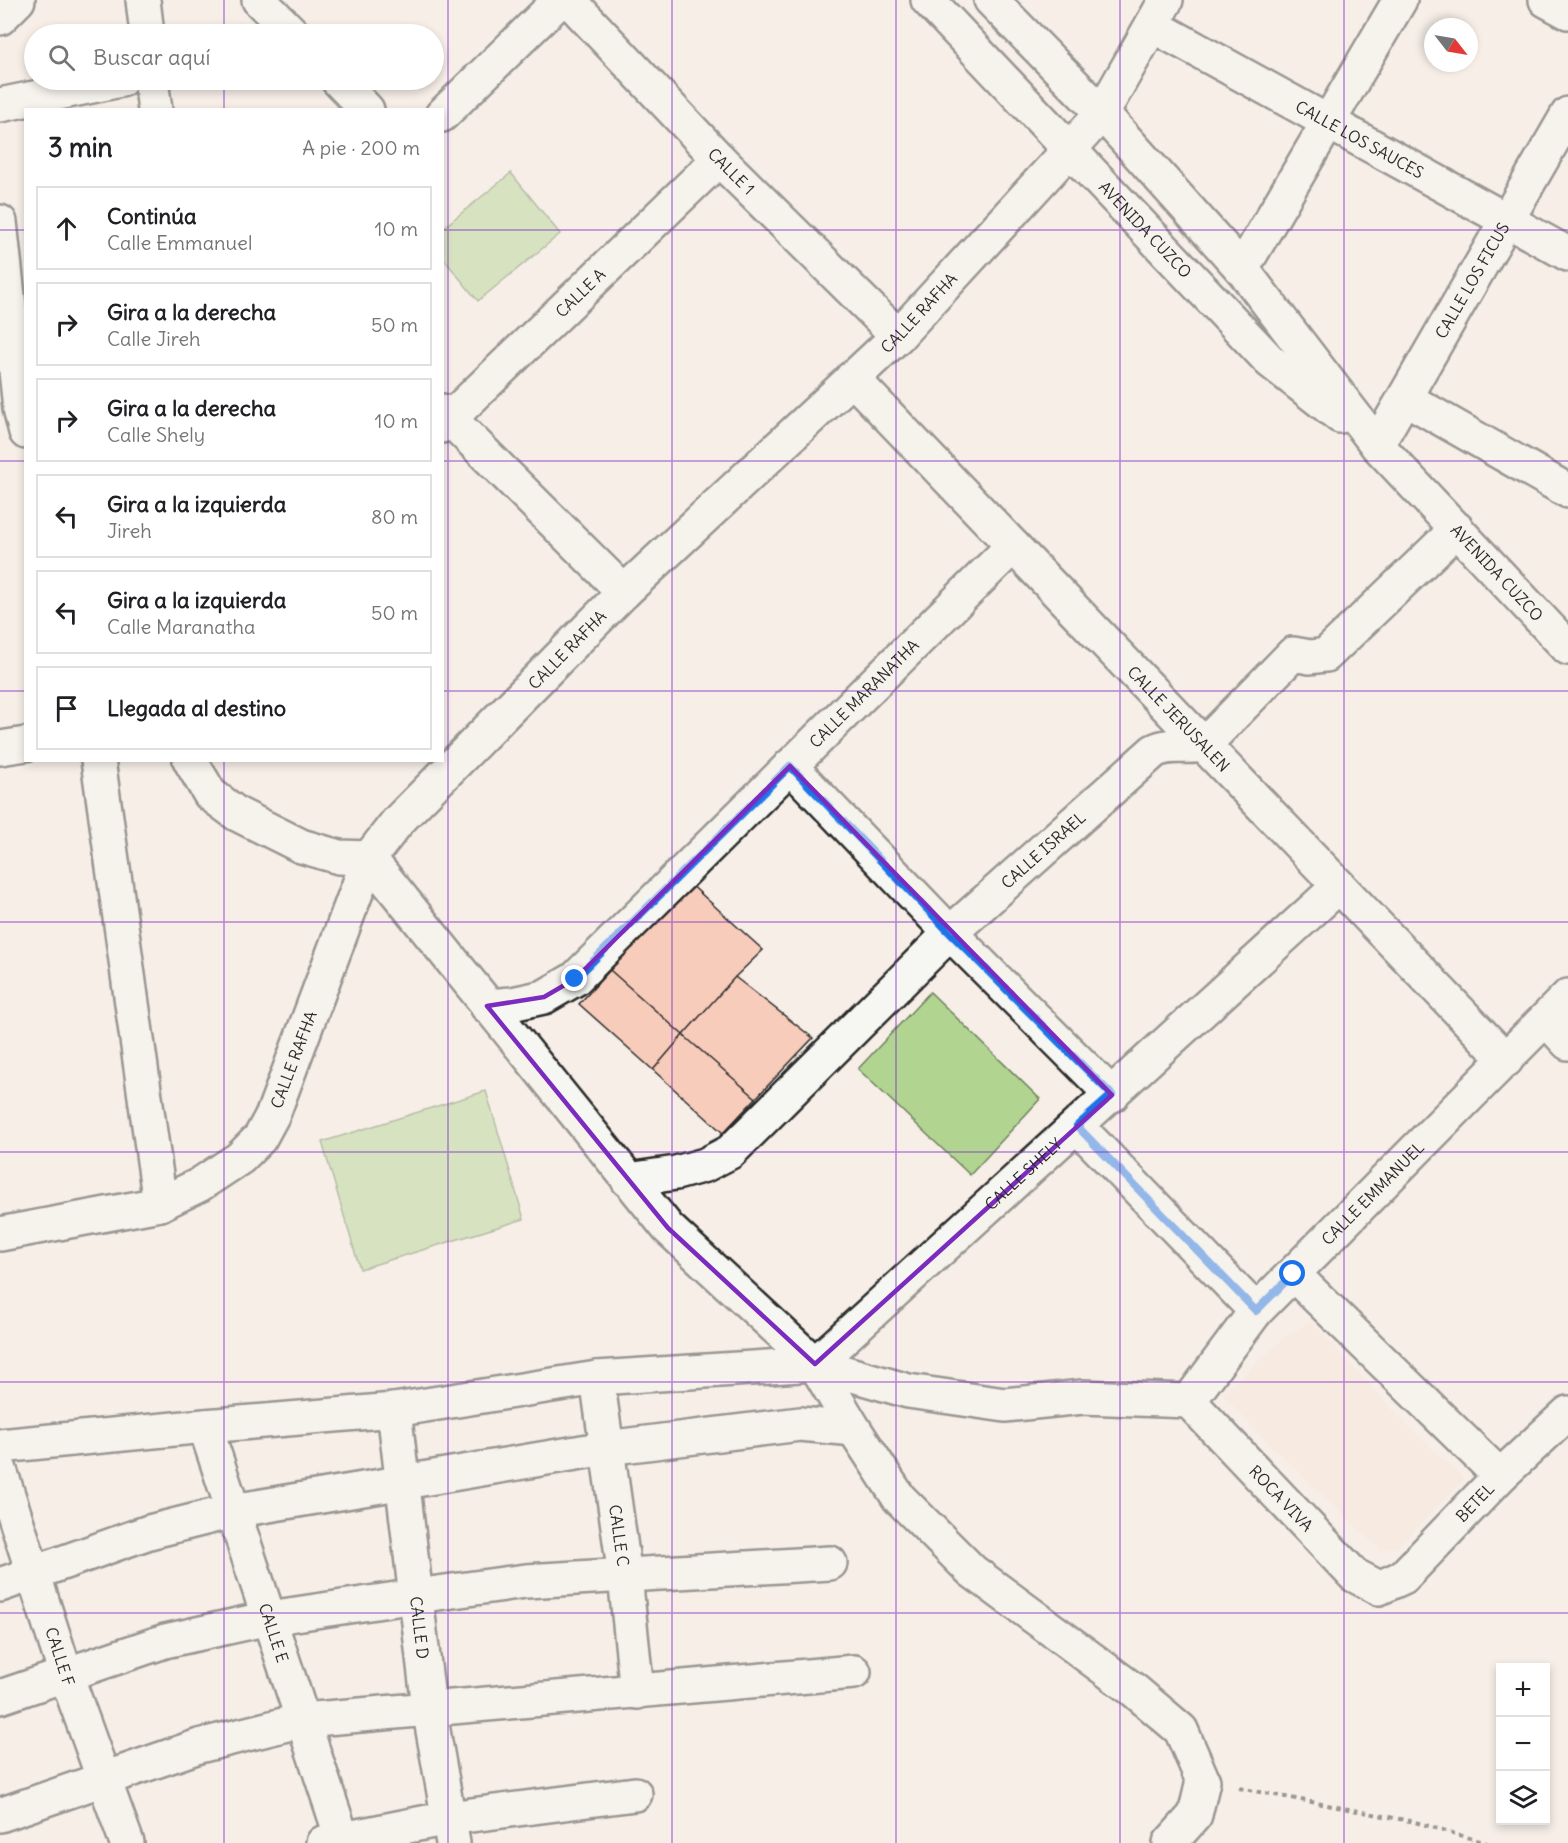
<!DOCTYPE html>
<html lang="es">
<meta charset="utf-8">
<style>
:root{--surface:#fff;--page:#f2f2f2;--text:#202124;--muted:#757577;--line:#e0e0e0}
body{margin:0;font-family:Delius,sans-serif;background:var(--page);color:var(--text)}
.controls{position:absolute;right:18px;bottom:18px;display:grid;overflow:hidden;border-radius:0px;box-shadow:0 3px 9px #0003}
.controls button{width:54px;height:54px;display:grid;place-items:center;padding:0;border:0;border-bottom:2px solid var(--line);background:var(--surface);color:var(--text);font:30px sans-serif}
.compass{position:absolute;left:1424px;top:18px;width:54px;height:54px;border-radius:50%;background:var(--surface);box-shadow:0 3px 9px #0003;rotate:121deg}
.stop{position:absolute;width:18px;height:18px;margin:-14px;border:4px solid #1a73e8;border-radius:50%;background:#fff}
.stop.end{background:#1a73e8;border-color:#fff;box-shadow:0 2px 6px #0008}
.list{margin:0;padding:0;list-style:none}
h2{display:flex;justify-content:space-between;align-items:center;height:78px;margin:0;padding:0 24px;font-size:26px}
h2 small{font-size:20px;font-weight:400;color:var(--muted)}
.list li{display:grid;grid-template-columns:39px 1fr auto;gap:18px;align-items:center;box-sizing:border-box;height:84px;margin:0 12px 12px;padding:0 12px;border:2px solid var(--line);border-radius:0px}
.list b{display:block;font-size:22px;white-space:nowrap}
.list p{margin:0;font-size:20px;white-space:nowrap;color:var(--muted)}
.list em{font-size:20px;font-style:normal;color:var(--muted)}
.icon{flex:none;width:33px;height:33px;fill:none;stroke:currentColor;stroke-width:2;stroke-linecap:round;stroke-linejoin:round}
.map{position:relative;flex:none;width:1568px;height:1843px;overflow:hidden}
.search{position:absolute;background:var(--surface);box-shadow:0 3px 9px #0003;left:24px;top:24px;width:420px;height:66px;display:flex;align-items:center;gap:15px;box-sizing:border-box;padding:0 21px;border-radius:33px;color:var(--muted);font-size:22px}
.panel{position:absolute;background:var(--surface);box-shadow:0 3px 9px #0003;left:24px;top:108px;width:420px;height:654px;border-radius:0px}
.map>svg:first-child{display:block}
</style>
<div class="map">
<svg width="1568" height="1843" viewBox="0 0 1568 1843">
<rect width="100%" height="100%" fill="#f6eee7"/>
<filter id="ink" filterUnits="userSpaceOnUse"><feTurbulence type="fractalNoise" baseFrequency=".0167" numOctaves="2"/><feDisplacementMap in="SourceGraphic" scale="12" xChannelSelector="R" yChannelSelector="G"/><feConvolveMatrix kernelMatrix="1 2 1 2 8 2 1 2 1" color-interpolation-filters="sRGB"/></filter>
<g filter="url(#ink)">
<path fill="#f7e4da" d="M 1310,1321 L 1401,1419 L 1464,1479 L 1398,1546 L 1381,1550 L 1257,1432 L 1223,1394 L 1283,1339 Z"/>
<path fill="#b1d590" stroke="#6e805e" stroke-width="1.5" d="M 511,173 L 560,234 L 478,301 L 443,258 L 443,228 Z
M 930,992 L 1040,1099 L 970,1175 L 858,1069 Z
M 486,1091 L 524,1219 L 360,1269 L 322,1142 Z"/>
<path fill="#f8ccba" stroke="#2b2b2b" stroke-width="1.5" d="M 688,882 L 763,950 L 735,977 L 683,1035 L 610,970 Z
M 610,970 L 683,1035 L 653,1070 L 579,1004 Z
M 735,977 L 813,1038 L 756,1098 L 683,1035 Z
M 683,1035 L 756,1098 L 723,1133 L 653,1070 Z"/>
<g fill="none" stroke-linecap="round" stroke-linejoin="round">
<g stroke="#2b2b2b" stroke-width="38">
<g id="minor">
<path d="M 143,0 L 147,34"/>
<path d="M 259,0 L 293,34"/>
<path id="s1" d="M 569,0 L 719,159 L 898,336"/>
<path d="M 1546,0 L 1568,12"/>
<path d="M 0,18 L 18,0"/>
<path id="s2" d="M 1152,25 L 1568,254"/>
<path d="M 151,80 L 155,110"/>
<path d="M 338,80 L 367,110"/>
<path d="M 0,105 L 121,80"/>
<path d="M 442,115 L 560,0"/>
<path d="M 0,222 L 20,408 L 26,432"/>
<path d="M 1242,269 L 1400,0"/>
<path id="s3" d="M 852,378 L 1506,1060"/>
<path d="M 1405,398 L 1568,491"/>
<path d="M 442,411 L 624,592"/>
<path id="s4" d="M 442,426 L 719,159"/>
<path id="s5" d="M 1377,445 L 1568,114"/>
<path d="M 0,748 L 26,744"/>
<path d="M 98,760 L 160,1204"/>
<path d="M 190,760 L 210,794 L 237,814 L 301,846 L 339,857 L 369,858 L 668,1228 L 815,1364 L 854,1429 L 899,1498 L 972,1571 L 1135,1691 L 1181,1730 L 1203,1781 L 1195,1815 L 1170,1843"/>
<path d="M 790,766 L 950,933 L 1112,1095"/>
<path id="s6" d="M 487,1006 L 512,1004 L 544,997 L 575,979 L 1013,546"/>
<path d="M 1546,1019 L 1568,1043"/>
<path d="M 1077,1126 L 1256,1311"/>
<path id="s7" d="M 628,1180 L 676,1173 L 705,1165 L 730,1152 L 950,933 L 1154,751 C 1171,742 1186,749 1204,745 L 1293,654 L 1310,657 L 1326,655 L 1457,529"/>
<path id="s8" d="M 0,1234 L 160,1204 L 199,1185 L 240,1158 L 260,1138 L 273,1114 L 369,858 L 398,821 L 624,592 L 898,336 L 1070,149 L 1102,113 L 1166,0"/>
<path d="M 1293,1274 L 1500,1476"/>
<path id="s9" d="M 815,1364 L 1339,886"/>
<path id="s10" d="M 597,1378 L 625,1576 L 637,1692"/>
<path id="s11" d="M 1189,1401 L 1256,1311 L 1568,996"/>
<path id="s12" d="M 1189,1401 L 1354,1575 L 1379,1588 L 1403,1577 L 1500,1476 L 1568,1413"/>
<path id="s13" d="M 394,1410 L 429,1708 L 453,1843"/>
<path id="s14" d="M 205,1426 L 342,1838"/>
<path d="M 0,1446 L 205,1426 L 394,1410 L 597,1378 L 815,1364 L 908,1391 L 1005,1405 L 1083,1397 L 1189,1401"/>
<path id="s15" d="M 0,1470 L 66,1675 L 127,1843"/>
<path d="M 0,1585 L 149,1532 L 233,1511 L 606,1448 L 800,1424 L 854,1429"/>
<path d="M 0,1697 L 165,1641 L 269,1618 L 416,1596 L 526,1581 L 830,1563"/>
<path d="M 0,1815 L 199,1746 L 303,1720 L 854,1672"/>
<path d="M 323,1843 L 448,1818 L 635,1794"/>
</g>
</g>
<g stroke="#2b2b2b" stroke-width="38">
<g id="tertiary">
<path id="s16" d="M 928,0 L 1270,361 L 1340,416"/>
<path id="s17" d="M 991,0 L 1102,113 L 1242,269 L 1377,445 L 1568,648"/>
</g>
</g>
<path stroke="#2b2b2b" stroke-width="4" stroke-dasharray="4.5 4.5" stroke-linecap="butt" d="M 1239,1788 L 1415,1822 L 1487,1843"/>
<use href="#minor" stroke="#f6f6f2" stroke-width="33"/>
<use href="#tertiary" stroke="#f6f6f2" stroke-width="33"/>
</g>
</g>
<g fill="none" stroke-linecap="round" stroke-linejoin="round" filter="url(#ink)">
<path stroke="#1a73e8" stroke-width="8" d="M 575,979 L 790,766 L 950,933 L 1112,1095 L 1077,1126 L 1256,1311 L 1293,1274"/>
</g>
<path d="M0 0H1568V1843H0ZM 790,766 L 1112,1095 L 815,1364 L 668,1228 L 487,1006 L 544,997 L 575,979 Z" fill="#f6eee7" fill-opacity=".55" fill-rule="evenodd"/>
<path fill="none" stroke="#7b2cbf" stroke-width="4.5" stroke-linejoin="round" d="M 790,766 L 1112,1095 L 815,1364 L 668,1228 L 487,1006 L 544,997 L 575,979 Z"/>
<path fill="none" stroke="#7b2cbf" stroke-width="1.5" stroke-opacity="0.55" d="M 224,0 L 224,34M 448,0 L 448,1843M 672,0 L 672,1843M 896,0 L 896,1843M 1120,0 L 1120,1843M 1344,0 L 1344,1843M 224,80 L 224,110M 0,230 L 26,230M 442,230 L 1568,230M 0,461 L 26,461M 442,461 L 1568,461M 0,691 L 26,691M 442,691 L 1568,691M 224,760 L 224,1843M 0,922 L 1568,922M 0,1152 L 1568,1152M 0,1382 L 1568,1382M 0,1613 L 1568,1613"/>
<g text-anchor="middle" dominant-baseline="central" stroke-width="4.5" stroke-linejoin="round" paint-order="stroke">
<g font-size="16" fill="#2b2b2b" stroke="#f6f6f2">
<text stroke="none"><textPath href="#s2" startOffset="237">CALLE LOS SAUCES</textPath></text>
<text stroke="none"><textPath href="#s1" startOffset="236">CALLE 1</textPath></text>
<text stroke="none"><textPath href="#s16" startOffset="316">AVENIDA CUZCO</textPath></text>
<text stroke="none"><textPath href="#s5" startOffset="190">CALLE LOS FICUS</textPath></text>
<text stroke="none"><textPath href="#s4" startOffset="192">CALLE A</textPath></text>
<text stroke="none"><textPath href="#s8" startOffset="1359">CALLE RAFHA</textPath></text>
<text stroke="none"><textPath href="#s17" startOffset="765">AVENIDA CUZCO</textPath></text>
<text stroke="none"><textPath href="#s8" startOffset="872">CALLE RAFHA</textPath></text>
<text stroke="none"><textPath href="#s6" startOffset="500">CALLE MARANATHA</textPath></text>
<text stroke="none"><textPath href="#s3" startOffset="472">CALLE JERUSALEN</textPath></text>
<text stroke="none"><textPath href="#s7" startOffset="542">CALLE ISRAEL</textPath></text>
<text stroke="none"><textPath href="#s8" startOffset="369">CALLE RAFHA</textPath></text>
<text stroke="none"><textPath href="#s9" startOffset="282">CALLE SHELY</textPath></text>
<text stroke="none"><textPath href="#s11" startOffset="278">CALLE EMMANUEL</textPath></text>
<text stroke="none"><textPath href="#s12" startOffset="134">ROCA VIVA</textPath></text>
<text stroke="none"><textPath href="#s12" startOffset="398">BETEL</textPath></text>
<text stroke="none"><textPath href="#s10" startOffset="159">CALLE C</textPath></text>
<text stroke="none"><textPath href="#s13" startOffset="219">CALLE D</textPath></text>
<text stroke="none"><textPath href="#s14" startOffset="218">CALLE E</textPath></text>
<text stroke="none"><textPath href="#s15" startOffset="196">CALLE F</textPath></text>
</g>
</g>
</svg>
<div class="controls">
<button>+</button>
<button>−</button>
<button><svg class="icon" aria-label="layers" viewBox="0 0 24 24"><path d="M12 4l9 5-9 5-9-5zM3 14l9 5 9-5"/></svg></button>
</div>
<svg class="compass" viewBox="-18 -18 36 36"><path d="M0-13l5 13h-10z" fill="#e53935"/><path d="M0 13l5-13h-10z" fill="#757577"/></svg>
<div class="stop" style="left:1293px;top:1274px"></div>
<div class="stop end" style="left:575px;top:979px"></div>
<div class="search"><svg class="icon" aria-label="search" viewBox="0 0 24 24"><circle cx="10" cy="10" r="6"/><path d="M15 15l6 6"/></svg>Buscar aquí</div>
<section class="panel">
<h2>3 min<small>A pie · 200 m</small></h2>
<ul class="list">
<li><svg class="icon" aria-label="ahead" viewBox="0 0 24 24"><path d="M12 20V5M6 11l6-6 6 6"/></svg><div><b>Continúa</b><p>Calle Emmanuel</p></div><em>10 m</em></li>
<li><svg class="icon" aria-label="right" viewBox="0 0 24 24"><path d="M7 20v-9h11M14 6l5 5-5 5"/></svg><div><b>Gira a la derecha</b><p>Calle Jireh</p></div><em>50 m</em></li>
<li><svg class="icon" aria-label="right" viewBox="0 0 24 24"><path d="M7 20v-9h11M14 6l5 5-5 5"/></svg><div><b>Gira a la derecha</b><p>Calle Shely</p></div><em>10 m</em></li>
<li><svg class="icon" aria-label="left" viewBox="0 0 24 24"><path d="M17 20v-9H6M10 6l-5 5 5 5"/></svg><div><b>Gira a la izquierda</b><p>Jireh</p></div><em>80 m</em></li>
<li><svg class="icon" aria-label="left" viewBox="0 0 24 24"><path d="M17 20v-9H6M10 6l-5 5 5 5"/></svg><div><b>Gira a la izquierda</b><p>Calle Maranatha</p></div><em>50 m</em></li>
<li><svg class="icon" aria-label="arrive" viewBox="0 0 24 24"><path d="M6 21V4h12l-3 4 3 4H6"/></svg><div><b>Llegada al destino</b></div></li>
</ul>
</section>
</div>
